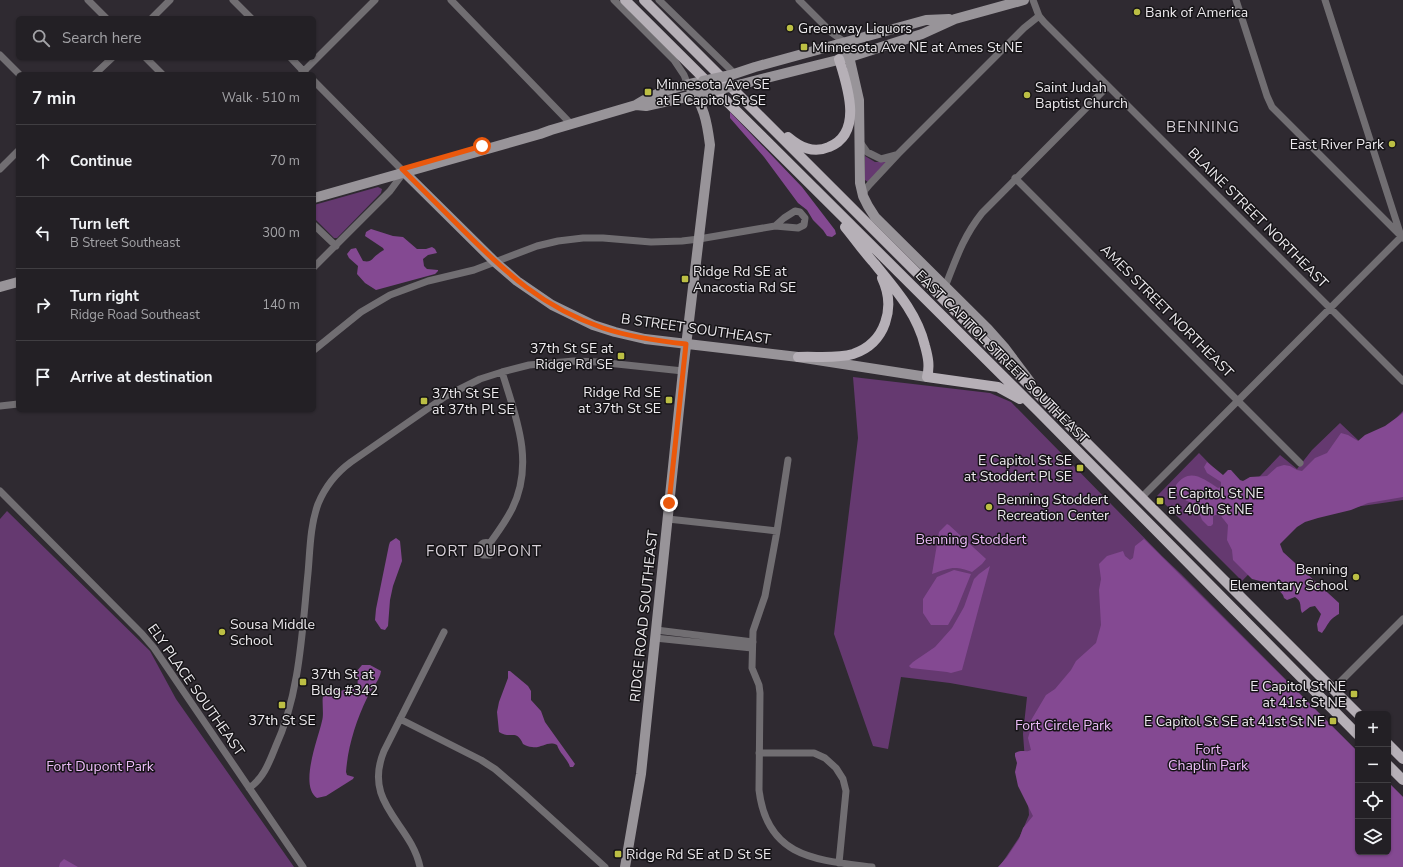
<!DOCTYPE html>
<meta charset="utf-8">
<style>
:root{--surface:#232025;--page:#2f2d32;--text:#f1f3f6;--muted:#a3a3a7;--line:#403e42}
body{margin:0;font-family:"Nunito Sans",sans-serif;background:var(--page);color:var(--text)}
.controls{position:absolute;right:12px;bottom:12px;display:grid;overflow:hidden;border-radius:6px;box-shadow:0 1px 3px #0004}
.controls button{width:36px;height:36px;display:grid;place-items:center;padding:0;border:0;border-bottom:1px solid var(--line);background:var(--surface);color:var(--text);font:20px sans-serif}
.stop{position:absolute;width:12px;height:12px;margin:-9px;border:3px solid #ea580c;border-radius:50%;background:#fff}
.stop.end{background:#ea580c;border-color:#fff;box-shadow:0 1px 4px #0008}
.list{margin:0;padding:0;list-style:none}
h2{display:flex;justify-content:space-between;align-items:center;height:52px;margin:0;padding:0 16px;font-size:17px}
h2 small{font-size:13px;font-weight:400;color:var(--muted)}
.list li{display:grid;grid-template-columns:26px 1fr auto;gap:12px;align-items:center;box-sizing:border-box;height:72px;padding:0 16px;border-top:1px solid var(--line)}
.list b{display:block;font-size:15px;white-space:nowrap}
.list p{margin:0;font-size:13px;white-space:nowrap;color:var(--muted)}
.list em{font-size:13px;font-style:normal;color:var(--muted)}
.icon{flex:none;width:22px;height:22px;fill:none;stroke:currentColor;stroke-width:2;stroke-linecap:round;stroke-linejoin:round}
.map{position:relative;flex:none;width:1403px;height:867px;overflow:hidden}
.search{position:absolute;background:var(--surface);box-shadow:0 1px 3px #0004;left:16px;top:16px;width:300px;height:44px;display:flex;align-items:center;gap:10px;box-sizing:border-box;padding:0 14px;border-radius:6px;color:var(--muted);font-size:15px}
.panel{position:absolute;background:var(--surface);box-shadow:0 1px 3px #0004;left:16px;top:72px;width:300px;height:340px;border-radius:6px}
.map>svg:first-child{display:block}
</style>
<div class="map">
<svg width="1403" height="867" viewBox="0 0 1403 867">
<rect width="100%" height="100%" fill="#2f2a31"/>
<path fill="#653970" d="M 865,156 L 875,162 L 887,162 L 868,182 L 865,180 Z
M 378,187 L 382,189 L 381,193 L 337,238 L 334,238 L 314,218 L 314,205 Z
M 853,377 L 990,393 L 1011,402 L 1162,556 L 1181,574 L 1358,752 L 1358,852 L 1388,852 L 1388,782 L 1403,797 L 1403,867 L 1002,863 L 1020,836 L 1029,815 L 1023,734 L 1027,697 L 950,683 L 901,677 L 888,749 L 873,746 L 834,634 L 858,438 Z
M 1403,411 L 1403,500 L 1307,514 L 1242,581 L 1157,496 L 1199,453 L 1241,496 L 1280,455 L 1297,469 L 1312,450 L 1340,423 L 1359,441 L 1373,442 Z
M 7,511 L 150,651 L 176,699 L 294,867 L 0,867 L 0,519 Z"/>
<path fill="#844992" d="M 730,112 L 802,187 L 835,230 L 836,234 L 832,237 L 827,236 L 823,230 L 813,220 L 807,210 L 798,203 L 764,157 L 730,118 Z
M 371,229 L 393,236 L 403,237 L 417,249 L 426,249 L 432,247 L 435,249 L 437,253 L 428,255 L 423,259 L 424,266 L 427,269 L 438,270 L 438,271 L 435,274 L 376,290 L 365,283 L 357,274 L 358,266 L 349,258 L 347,254 L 351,249 L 356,248 L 363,261 C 372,263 372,258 378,254 C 380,252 382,251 384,250 L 383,248 L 365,236 L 366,232 Z
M 1403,413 L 1403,497 L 1368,503 L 1351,510 L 1318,518 L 1305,522 L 1297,527 L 1280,544 L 1283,552 L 1339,603 L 1339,614 C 1328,620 1329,624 1322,633 L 1318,631 L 1317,624 L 1321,614 L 1315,606 L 1310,607 L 1302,613 C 1299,607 1303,602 1295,597 L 1287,600 L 1284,598 L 1283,595 L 1277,588 L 1264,581 L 1260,581 L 1252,579 L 1233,560 L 1232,550 L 1227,540 L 1228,525 L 1221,516 L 1218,514 L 1213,516 L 1213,524 L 1211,526 L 1208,526 L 1202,520 L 1196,505 C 1186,499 1176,500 1176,485 C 1189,467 1203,478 1218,488 L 1221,487 L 1221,482 L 1207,473 L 1204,467 L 1207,462 L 1223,475 L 1228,470 L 1231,470 L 1240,480 L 1243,481 L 1250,477 L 1267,476 L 1277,467 L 1284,465 L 1290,466 L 1297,470 L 1302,471 L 1315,458 L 1327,453 L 1341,433 L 1348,435 L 1358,441 L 1365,435 L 1385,426 Z
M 947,524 L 949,525 L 985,558 L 986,559 L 982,564 L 972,572 C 954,565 950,568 932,574 L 939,532 Z
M 396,538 L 400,541 L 402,561 L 393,586 L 390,600 L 388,626 L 385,630 L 381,629 L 375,620 L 376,609 L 389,545 L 390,542 Z
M 1144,539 L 1358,752 L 1358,852 L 1388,852 L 1388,782 L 1403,797 L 1403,867 L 998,867 L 1007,857 L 1019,839 L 1023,828 L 1033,816 L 1018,786 L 1015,772 L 1017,763 L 1015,756 L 1015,753 C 1022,749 1026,753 1031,750 L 1028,738 L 1031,728 L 1030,722 L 1046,695 L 1055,689 L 1071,670 L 1076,661 L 1096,643 L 1101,625 L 1099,590 L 1101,579 L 1099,564 L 1107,556 L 1123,551 L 1125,556 L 1130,560 L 1133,558 L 1135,546 Z
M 990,566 L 962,670 L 951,673 L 947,672 L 911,668 L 909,666 L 913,662 L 935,647 L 952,628 L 964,607 L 974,579 L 979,574 Z
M 954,570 L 971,574 L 956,611 L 948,625 L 931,625 L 923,613 L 923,599 L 937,577 Z
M 362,665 L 370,665 L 381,671 C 380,680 371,689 367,698 C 356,721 348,746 346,772 L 347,775 L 354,777 L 353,779 L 326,796 L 317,798 C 299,786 318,739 322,721 C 325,711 319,695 327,689 C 331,688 335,690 340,691 C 342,691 356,687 357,685 C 359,681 356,676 356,672 Z
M 508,671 L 510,671 L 528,686 L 531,691 L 531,700 L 541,711 L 545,722 L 575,764 L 573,767 L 570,767 C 567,758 560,754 557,745 C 548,740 541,749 532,747 C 529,747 525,745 523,744 C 516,728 511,740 499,732 L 497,712 L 499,702 L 508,678 Z
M 64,859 L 78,867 L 59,867 L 60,863 Z"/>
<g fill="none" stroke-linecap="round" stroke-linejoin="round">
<path stroke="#716e72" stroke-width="7" d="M 88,0 L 106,18
M 233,0 L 251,18
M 451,0 L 571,124
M 614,0 L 674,60 L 684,75 L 688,85
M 659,0 L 735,74
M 799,0 L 832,33 L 846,43
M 1033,0 L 1039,16 L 1044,22 L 1403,381
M 1236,0 L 1267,96 L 1272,107 L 1403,238
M 1325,0 L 1401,236
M 152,18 L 170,0
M 0,55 L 19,74
M 146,58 L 162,74
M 291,58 L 306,74
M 95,74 L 112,58
M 301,74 L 375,0
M 314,81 L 404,172 L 390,191 L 314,267
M 860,142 L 867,152 L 881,159 L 896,155
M 0,169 L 18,151
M 1015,178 L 1300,463
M 863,196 L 865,190 L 870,184 L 898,154 L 1024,28 L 1039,16
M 314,225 L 336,246
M 945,287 C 956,259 963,237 982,213 L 1108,86
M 314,350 L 361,312 L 390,295 L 428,281 L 474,270 L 537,246 L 558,241 L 583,238 L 603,238 L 651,242 L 682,241 L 699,239 L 775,226 L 798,228 L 804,225 L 805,218 L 800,212 L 795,211 L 784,218 L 775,226
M 0,406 L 18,404
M 788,460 L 777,531 L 765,596 L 753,631 L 752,668 L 759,685 L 760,693 L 759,790 C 767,858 816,860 872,867
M 0,491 L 142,634 L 154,648 L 303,867
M 1142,497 L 1403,235
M 668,519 L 777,531
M 490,543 C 485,542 482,542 479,548 L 480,553 L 483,555 L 490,555 L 495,550 L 490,543 C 498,532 506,521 512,509 C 535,463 516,417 502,372
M 656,630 L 753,642
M 655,638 L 752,648
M 1333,689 L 1403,619
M 400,719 L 481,760 L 495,769 L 524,794 L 605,867
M 759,753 L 814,753 L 825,758 L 836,768 L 843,779 L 846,791 L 839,863
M 249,788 C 263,779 269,763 275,748 C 300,694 302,632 308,573 C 310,551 310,526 318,504 C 325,487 336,473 351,462 L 446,396 L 480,379 L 502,372 L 529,365 L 574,361 L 598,362 L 683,371
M 420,867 C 411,823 362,804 384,751 L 444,632"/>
<path stroke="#989499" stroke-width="10" d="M 846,43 L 859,100 L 860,183 L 863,196 L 868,206 L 875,217 L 988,329 L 1004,347 L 1031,383
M 731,75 L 755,67 L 926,20 L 949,19
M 742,84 L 850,57 L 922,34 L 955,19 L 1024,0
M 636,105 L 646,106 L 713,91
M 404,172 L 495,262 L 517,281 L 552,305 L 593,325 L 615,332 L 645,339 L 798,357 L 927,377
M 314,198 L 540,134 L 551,130 L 636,105 C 655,92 680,86 703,81
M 0,287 L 18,282
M 625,867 L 641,774 L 683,371 L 710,145 C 707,122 704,104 688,85"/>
<path stroke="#b6b0b7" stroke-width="10" d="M 625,0 L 1038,411 L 1358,735
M 644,0 L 1358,714
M 788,137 C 800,147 813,154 829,147 C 864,133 847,85 839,59
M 845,227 C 855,239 864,252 874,263 C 895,289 917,313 925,346 C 928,357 930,366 927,377 L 998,387 L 1020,399
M 798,357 C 816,356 836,359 853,354 C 886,343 896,307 882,278
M 1388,744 L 1403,759
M 1388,765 L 1403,780"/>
<path stroke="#989499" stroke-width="10" d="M 703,81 L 731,75
M 713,91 L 742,84"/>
</g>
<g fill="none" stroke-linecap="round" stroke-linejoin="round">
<path stroke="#ea580c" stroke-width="5" d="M 482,146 L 402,169 C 422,189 442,209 462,229 C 506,273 542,307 603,328 C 630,337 658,341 686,344 L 669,503"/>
</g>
<g fill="#bcbf44" stroke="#161417" stroke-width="1.5">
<circle cx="1137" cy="12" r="4"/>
<circle cx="790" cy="28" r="4"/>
<rect x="800" y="43" width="8" height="8" rx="2"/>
<rect x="644" y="88" width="8" height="8" rx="2"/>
<circle cx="1027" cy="95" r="4"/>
<circle cx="1392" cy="144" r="4"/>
<rect x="681" y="275" width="8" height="8" rx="2"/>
<rect x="617" y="352" width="8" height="8" rx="2"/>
<rect x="665" y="396" width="8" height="8" rx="2"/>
<rect x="420" y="397" width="8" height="8" rx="2"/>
<rect x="1076" y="464" width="8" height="8" rx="2"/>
<rect x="1156" y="497" width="8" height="8" rx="2"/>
<circle cx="989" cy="507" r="4"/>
<circle cx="1356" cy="577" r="4"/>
<circle cx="222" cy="632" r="4"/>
<rect x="299" y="678" width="8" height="8" rx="2"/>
<rect x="1350" y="690" width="8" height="8" rx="2"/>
<rect x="278" y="701" width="8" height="8" rx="2"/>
<rect x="1329" y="717" width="8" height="8" rx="2"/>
<rect x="614" y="850" width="8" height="8" rx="2"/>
</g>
<g text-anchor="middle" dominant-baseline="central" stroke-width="3" stroke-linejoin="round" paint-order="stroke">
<g font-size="14" fill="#edeaee" stroke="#161417" text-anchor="start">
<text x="1145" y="12">Bank of America</text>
<text x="798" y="28">Greenway Liquors</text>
<text x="812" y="47">Minnesota Ave NE at Ames St NE</text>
<text x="656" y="84">Minnesota Ave SE<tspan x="656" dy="16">at E Capitol St SE</tspan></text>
<text x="1035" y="87">Saint Judah<tspan x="1035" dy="16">Baptist Church</tspan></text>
<text x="1384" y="144" text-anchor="end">East River Park</text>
<text x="693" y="271">Ridge Rd SE at<tspan x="693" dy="16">Anacostia Rd SE</tspan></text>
<text x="613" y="348" text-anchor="end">37th St SE at<tspan x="613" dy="16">Ridge Rd SE</tspan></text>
<text x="661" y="392" text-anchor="end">Ridge Rd SE<tspan x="661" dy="16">at 37th St SE</tspan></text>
<text x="432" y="393">37th St SE<tspan x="432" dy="16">at 37th Pl SE</tspan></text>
<text x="1072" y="460" text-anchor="end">E Capitol St SE<tspan x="1072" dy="16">at Stoddert Pl SE</tspan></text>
<text x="1168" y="493">E Capitol St NE<tspan x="1168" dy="16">at 40th St NE</tspan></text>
<text x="997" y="499">Benning Stoddert<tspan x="997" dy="16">Recreation Center</tspan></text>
<text x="1348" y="569" text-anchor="end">Benning<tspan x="1348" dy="16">Elementary School</tspan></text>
<text x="230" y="624">Sousa Middle<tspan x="230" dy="16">School</tspan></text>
<text x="311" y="674">37th St at<tspan x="311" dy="16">Bldg #342</tspan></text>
<text x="1346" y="686" text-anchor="end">E Capitol St NE<tspan x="1346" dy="16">at 41st St NE</tspan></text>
<text x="282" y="720" text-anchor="middle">37th St SE</text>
<text x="1325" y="721" text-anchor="end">E Capitol St SE at 41st St NE</text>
<text x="626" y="854">Ridge Rd SE at D St SE</text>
</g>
<g font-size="14" fill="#edeaee" stroke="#161417">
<text transform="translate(1258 218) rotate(45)">BLAINE STREET NORTHEAST</text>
<text transform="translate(1167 311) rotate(45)">AMES STREET NORTHEAST</text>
<text transform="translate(696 329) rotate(8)">B STREET SOUTHEAST</text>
<text transform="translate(1002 357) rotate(45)">EAST CAPITOL STREET SOUTHEAST</text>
<text transform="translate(644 616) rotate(-84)">RIDGE ROAD SOUTHEAST</text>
<text transform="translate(196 690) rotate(55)">ELY PLACE SOUTHEAST</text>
</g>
<g font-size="14" fill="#edbdf9" stroke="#161417">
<text x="971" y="539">Benning Stoddert</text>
<text x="1063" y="725">Fort Circle Park</text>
<text x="1208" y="749">Fort<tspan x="1208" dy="16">Chaplin Park</tspan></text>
<text x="100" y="766">Fort Dupont Park</text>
</g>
<g font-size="15" letter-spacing="1" fill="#d7d0d8" stroke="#161417">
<text x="1203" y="127">BENNING</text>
<text x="484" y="551">FORT DUPONT</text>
</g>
</g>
</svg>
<div class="controls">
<button>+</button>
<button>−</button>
<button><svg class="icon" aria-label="locate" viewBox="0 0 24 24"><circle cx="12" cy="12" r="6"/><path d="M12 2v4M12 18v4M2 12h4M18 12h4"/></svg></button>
<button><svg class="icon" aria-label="layers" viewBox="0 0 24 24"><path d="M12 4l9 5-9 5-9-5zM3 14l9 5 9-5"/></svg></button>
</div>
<div class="stop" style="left:482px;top:146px"></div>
<div class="stop end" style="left:669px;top:503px"></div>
<div class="search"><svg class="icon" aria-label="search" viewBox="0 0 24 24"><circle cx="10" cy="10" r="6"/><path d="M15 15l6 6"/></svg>Search here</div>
<section class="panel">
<h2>7 min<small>Walk · 510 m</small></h2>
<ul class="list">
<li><svg class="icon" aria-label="ahead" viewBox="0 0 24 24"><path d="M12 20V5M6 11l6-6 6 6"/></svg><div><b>Continue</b></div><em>70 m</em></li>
<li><svg class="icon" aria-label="left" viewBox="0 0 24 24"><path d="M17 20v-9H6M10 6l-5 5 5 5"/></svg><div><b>Turn left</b><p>B Street Southeast</p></div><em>300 m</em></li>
<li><svg class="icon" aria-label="right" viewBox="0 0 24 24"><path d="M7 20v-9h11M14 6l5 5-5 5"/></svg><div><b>Turn right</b><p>Ridge Road Southeast</p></div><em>140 m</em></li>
<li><svg class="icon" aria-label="arrive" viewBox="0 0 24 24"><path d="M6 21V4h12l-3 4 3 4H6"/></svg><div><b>Arrive at destination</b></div></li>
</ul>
</section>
</div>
